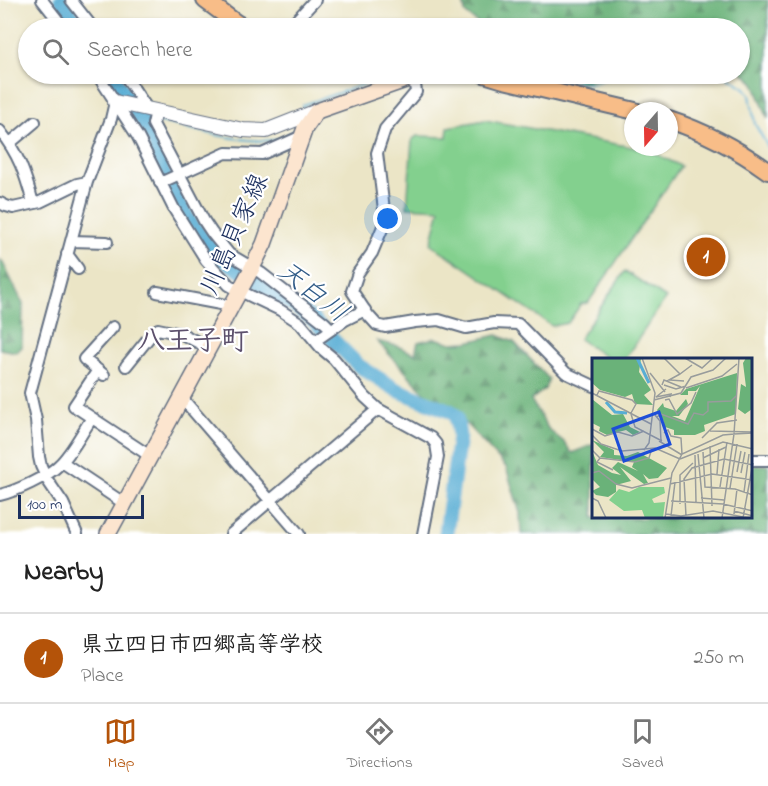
<!DOCTYPE html>
<meta charset="utf-8">
<style>
:root{--surface:#fff;--page:#f2f2f2;--text:#222;--muted:#767676;--line:#e0e0e0;--accent:#b45309}
body{margin:0;font-family:"Indie Flower","Klee One",sans-serif;background:var(--page);color:var(--text)}
.compass{position:absolute;left:624px;top:102px;width:54px;height:54px;border-radius:50%;background:var(--surface);box-shadow:0 2px 4px #0004;rotate:200deg}
.scale{position:absolute;left:18px;bottom:15px;width:126px;box-sizing:border-box;padding-left:6px;border:3px solid #1b2f5e;border-top:0;font-size:16px;line-height:21px;white-space:nowrap;color:#1b2f5e;-webkit-text-stroke:4px #fff;paint-order:stroke}
.you{position:absolute;left:388px;top:219px;width:21px;height:21px;margin:-15px;border:4px solid #fff;border-radius:50%;background:#1a73e8;box-shadow:0 0 0 9px #1a73e833}
.badge{display:grid;place-items:center;width:39px;height:39px;border-radius:50%;background:var(--accent);color:#fff;font-size:20px;font-weight:700}
.pin{position:absolute;translate:-50% -50%;border:3px solid #fff;box-shadow:0 2px 6px #0006}
.list{margin:0;padding:0;list-style:none}
h2{display:flex;justify-content:space-between;align-items:center;height:78px;margin:0;padding:0 24px;font-size:26px}
h2 small{font-size:20px;font-weight:400;color:var(--muted)}
.list li{display:grid;grid-template-columns:39px 1fr auto;gap:18px;align-items:center;box-sizing:border-box;height:90px;padding:0 24px;border-top:2px solid var(--line)}
.list b{display:block;font-size:22px;white-space:nowrap}
.list p{margin:0;font-size:20px;white-space:nowrap;color:var(--muted)}
.list em{font-size:20px;font-style:normal;color:var(--muted)}
.icon{flex:none;width:33px;height:33px;fill:none;stroke:currentColor;stroke-width:2;stroke-linecap:round;stroke-linejoin:round}
.map{position:relative;flex:none;width:768px;height:534px;overflow:hidden}
.search{position:absolute;background:var(--surface);box-shadow:0 2px 4px #0004;left:18px;right:18px;top:18px;height:66px;display:flex;align-items:center;gap:15px;box-sizing:border-box;padding:0 21px;border-radius:33px;color:var(--muted);font-size:22px}
.sheet{height:168px;background:var(--surface)}
nav{display:flex;justify-content:space-around;align-items:center;box-sizing:border-box;height:84px;border-top:2px solid var(--line);background:var(--surface);font-size:16px;color:var(--muted)}
nav a{display:grid;justify-items:center;gap:3px}
nav .on{color:var(--accent)}
.map>svg:first-child{display:block}
</style>
<div class="map">
<svg width="768" height="534" viewBox="0 0 768 534">
<defs>
<pattern id="forest-firs" width="22" height="20" patternUnits="userSpaceOnUse" patternTransform="scale(1.5)"><rect width="22" height="20" fill="#6ab279"/><path d="M5 1l3.5 6h-7zM16 11l3.5 6h-7z" fill="#569166"/></pattern>
</defs>
<rect width="100%" height="100%" fill="#fff"/>
<filter id="ink" filterUnits="userSpaceOnUse"><feTurbulence type="fractalNoise" baseFrequency=".0167" numOctaves="2"/><feDisplacementMap in="SourceGraphic" scale="12" xChannelSelector="R" yChannelSelector="G"/><feConvolveMatrix kernelMatrix="1 2 1 2 8 2 1 2 1" color-interpolation-filters="sRGB"/></filter>
<filter id="wash" filterUnits="userSpaceOnUse"><feTurbulence type="fractalNoise" baseFrequency=".008" numOctaves="4" result="noise"/><feDisplacementMap in="SourceGraphic" scale="24" xChannelSelector="R" yChannelSelector="G"/><feGaussianBlur stdDeviation="1.35" result="paint"/><feColorMatrix in="noise" values="0 0 0 0 0 0 0 0 0 0 0 0 0 0 0 0 0 1.4 0 .05"/><feComposite in="paint" operator="in"/></filter>
<g filter="url(#wash)">
<rect width="100%" height="100%" fill="#ebe5c6"/>
<path fill="#83d08e" stroke="#4f8076" stroke-width="1.5" d="M 485,120 L 648,150 L 681,166 L 588,303 L 581,304 L 568,323 L 552,326 L 431,244 L 440,209 L 407,207 L 412,140 L 417,136 L 447,137 L 448,127 Z
M 625,271 L 666,298 L 624,360 L 610,360 L 579,339 Z"/>
<path fill="url(#forest-firs)" stroke="#42706c" stroke-width="1.5" d="M 463,0 L 768,0 L 768,119 L 754,83 L 740,70 L 740,28 L 484,28 L 465,13 Z
M 557,74 L 610,74 L 581,84 Z
M 0,260 L 2,261 L 23,304 L 22,347 L 17,352 L 0,349 Z
M 497,335 L 514,342 L 549,379 L 545,389 L 531,400 L 549,430 L 564,442 L 572,453 L 594,444 L 594,518 L 752,518 L 752,465 L 768,465 L 768,534 L 521,534 L 520,513 L 506,467 L 467,425 L 424,392 L 377,341 L 397,346 L 415,354 L 418,342 L 435,338 L 452,343 L 467,342 Z"/>
<g fill="none" stroke-linecap="round" stroke-linejoin="round">
<path stroke="#58add4" stroke-width="2" d="M 558,74 L 574,80 L 591,84 L 618,74
M 724,74 L 745,88 L 750,95 L 755,124 L 768,147
M 302,110 L 303,105 L 392,75
M 141,118 L 151,120
M 157,121 C 187,128 255,148 283,138 C 288,135 294,131 298,127"/>
<path stroke="#58add4" stroke-width="15" d="M 61,0 L 80,28
M 112,74 L 154,140 L 163,172 L 190,222 L 219,257 L 271,290 L 311,318 L 359,366 L 397,390 L 450,411 L 456,416 L 459,436 L 446,534"/>
</g>
</g>
<g filter="url(#ink)">
<g fill="none" stroke-linecap="round" stroke-linejoin="round">
<g stroke="#646f82" stroke-width="14">
<path id="minor" d="M 42,0 L 64,28
M 71,0 L 93,28
M 291,28 L 293,24 L 315,0
M 97,74 L 138,137 L 174,209 L 206,260 L 229,285 L 240,291 L 280,310 L 300,323 L 322,349 L 334,359 L 365,397 L 378,409 L 431,438 L 436,444 L 438,457 L 423,534
M 124,74 L 148,110
M 414,77 L 416,92 L 385,129 L 377,153 L 385,218 L 382,229 L 372,253 L 358,273 L 352,291 L 368,315 L 377,325 L 385,327 L 415,322 L 439,320 L 466,328 L 494,323 L 518,324 L 566,373 L 594,386
M 156,111 L 153,124 L 204,221 L 212,233 L 229,254 L 261,273 L 325,323 L 331,329
M 0,131 C 19,155 25,173 33,203
M 10,143 L 35,122
M 160,183 L 226,153 L 262,154 L 302,136
M 0,203 L 6,206 L 13,208 L 40,202 L 77,184 L 87,182
M 71,241 L 107,242
M 67,254 L 78,269
M 157,292 L 231,306
M 315,341 L 345,320 L 365,310
M 126,366 L 151,335 L 158,329 L 182,334 L 209,348
M 98,370 L 74,406 L 150,456
M 104,375 L 84,359 L 113,327
M 182,398 L 299,534
M 752,460 L 768,460
M 62,462 L 125,504
M 0,495 C 16,491 47,477 59,465 C 72,453 82,432 92,418
M 77,534 L 63,503 L 48,481 L 41,466 L 39,457 L 36,420 L 30,393 L 87,182 L 111,119 L 115,102
M 231,534 L 378,409"/>
</g>
<g stroke="#646f82" stroke-width="16">
<path id="tertiary" d="M 115,102 L 243,130 L 266,131 L 317,111"/>
</g>
<g stroke="#646f82" stroke-width="18">
<path id="secondary" d="M 108,534 L 252,268 L 264,244 L 305,128 L 317,111 L 414,77 L 415,74"/>
</g>
<g stroke="#646f82" stroke-width="20">
<path id="primary" d="M 205,0 L 236,23 L 245,28
M 484,74 L 504,80 L 635,111
M 669,120 C 706,132 736,148 768,171"/>
</g>
<use href="#minor" stroke="#fff" stroke-width="10"/>
<use href="#tertiary" stroke="#fff" stroke-width="14"/>
<use href="#secondary" stroke="#fce5cf" stroke-width="15"/>
<use href="#primary" stroke="#f8bd88" stroke-width="16"/>
</g>
</g>
<g text-anchor="middle" dominant-baseline="central" stroke-width="4.5" stroke-linejoin="round" paint-order="stroke">
<g font-size="26" fill="#1b2f5e" stroke="#fff">
<text transform="translate(236 235) rotate(-66)">川島貝家線</text>
</g>
<g font-size="27" font-style="italic" fill="#305b87" stroke="#fff">
<text transform="translate(312 293) rotate(38)">天白川</text>
</g>
<g font-size="28" font-weight="bold" fill="#5d516d" stroke="#fff">
<text x="193" y="342">八王子町</text>
</g>
</g>
<g transform="translate(592 358)">
<rect width="160" height="160" fill="#ebe5c6"/>
<path d="M 47,129 L 72,129 L 73,135 L 60,141 L 62,145 L 73,144 L 71,160 L 53,160 L 50,152 L 32,153 L 17,142 L 27,131 L 37,134 Z" fill="#83d08e"/>
<path d="M 0,0 L 49,0 L 47,14 L 59,32 L 52,37 L 61,47 L 43,46 L 40,36 L 33,39 L 8,32 L 0,25 ZM 154,0 L 160,0 L 160,51 L 153,56 L 146,51 L 149,26 L 154,29 L 151,5 ZM 145,15 L 144,56 L 112,67 L 113,73 L 103,77 L 82,77 L 82,72 L 70,68 L 72,64 L 65,52 L 71,45 L 72,49 L 84,53 L 94,41 L 96,46 L 87,58 L 80,58 L 93,63 L 108,28 L 104,33 L 96,33 L 96,37 L 88,37 L 94,31 ZM 0,41 L 20,57 L 31,56 L 38,69 L 48,74 L 41,77 L 34,72 L 15,77 L 7,73 L 8,69 L 0,65 ZM 0,82 L 22,92 L 22,97 L 35,98 L 46,94 L 75,110 L 66,120 L 57,121 L 51,116 L 56,125 L 52,126 L 28,109 L 39,123 L 24,127 L 24,134 L 16,139 L 4,137 L 0,133 L 8,129 L 0,121 L 0,93 L 6,107 L 20,115 L 29,117 L 20,110 L 26,104 L 46,113 L 40,109 L 42,104 L 8,99 L 12,94 Z" fill="#6ab279"/>
<path fill="none" stroke="#58add4" stroke-width="3" d="M 45,0 L 57,25M 14,44 L 23,54 L 35,55"/>
<path fill="none" stroke="#989c9c" stroke-width="1.5" d="M 50,0 L 63,35 L 57,85 L 52,92M 72,0 L 88,16 L 100,7M 93,0 L 110,10 L 121,0M 58,15 L 73,34M 88,16 L 77,22 L 92,23M 70,27 L 72,22 L 89,29M 72,27 L 84,31 L 94,28M 94,30 L 130,18 L 145,6M 74,31 L 64,39 L 79,36 L 78,39M 0,35 L 59,66M 5,37 L 7,33 L 40,42 L 44,46 L 39,55M 62,42 L 89,35 L 99,19 L 121,12 L 134,0M 73,42 L 77,41 L 85,56 L 99,45 L 104,34M 39,56 L 43,69 L 70,83M 63,57 L 68,63 L 69,83M 65,59 L 69,56 L 96,66 L 102,55 L 111,57 L 116,53 L 116,44 L 139,43 L 144,38M 0,71 L 13,78 L 26,74 L 40,78 L 52,73M 118,73 L 160,74M 72,75 L 76,72 L 79,78 L 89,80 L 90,96M 0,77 L 9,86 L 30,93 L 63,90 L 88,101M 110,80 L 125,65 L 145,62M 67,83 L 90,97M 118,88 L 120,148M 0,92 L 8,100 L 43,104 L 57,100 L 60,90M 111,94 L 113,129 L 143,131 L 161,137M 106,96 L 112,160M 103,97 L 104,144M 8,100 L 5,104 L 21,112M 111,100 L 134,89M 88,101 L 131,84 L 161,91M 145,114 L 149,93M 0,115 L 7,113 L 24,126 L 40,130 L 79,120M 149,115 L 153,94M 125,116 L 127,91M 78,126 L 120,116 L 161,122M 128,129 L 135,84M 138,130 L 145,86M 152,134 L 157,96M 0,140 L 6,143 L 14,160M 109,140 L 132,142M 79,143 L 131,146 L 161,153M 88,146 L 88,117 L 101,105M 142,153 L 161,158M 74,156 L 89,158 L 121,153 L 156,160M 142,156 L 145,131M 79,158 L 83,124M 94,158 L 92,121 L 100,110 L 132,101 L 161,107M 73,160 L 80,115 L 90,96 L 131,77 L 142,76 L 147,0M 130,160 L 142,76 L 161,75M 151,160 L 161,105"/>
<path fill="#1d4ed8" fill-opacity="0.15" stroke="#1d4ed8" stroke-width="3" d="M 67,54 L 78,86 L 32,103 L 21,71 Z"/>
<rect width="160" height="160" fill="none" stroke="#1b2f5e" stroke-width="3"/>
</g>
</svg>
<svg class="compass" viewBox="-18 -18 36 36"><path d="M0-13l5 13h-10z" fill="#e53935"/><path d="M0 13l5-13h-10z" fill="#767676"/></svg>
<div class="scale">100 m</div>
<div class="you"></div>
<div class="pin badge" style="left:706px;top:257px">1</div>
<div class="search"><svg class="icon" aria-label="search" viewBox="0 0 24 24"><circle cx="10" cy="10" r="6"/><path d="M15 15l6 6"/></svg>Search here</div>
</div>
<section class="sheet">
<h2>Nearby<small></small></h2>
<ul class="list">
<li><span class="badge">1</span><div><b>県立四日市四郷高等学校</b><p>Place</p></div><em>250 m</em></li>
</ul>
</section>
<nav>
<a class="on"><svg class="icon" aria-label="map" viewBox="0 0 24 24"><path d="M3 6l6-2 6 2 6-2v14l-6 2-6-2-6 2zM9 4v14M15 6v14"/></svg>Map</a>
<a><svg class="icon" aria-label="directions" viewBox="0 0 24 24"><path d="M12 3l9 9-9 9-9-9zM9 14v-3h6M13 9l2 2-2 2"/></svg>Directions</a>
<a><svg class="icon" aria-label="saved" viewBox="0 0 24 24"><path d="M7 4h10v16l-5-4-5 4z"/></svg>Saved</a>
</nav>
